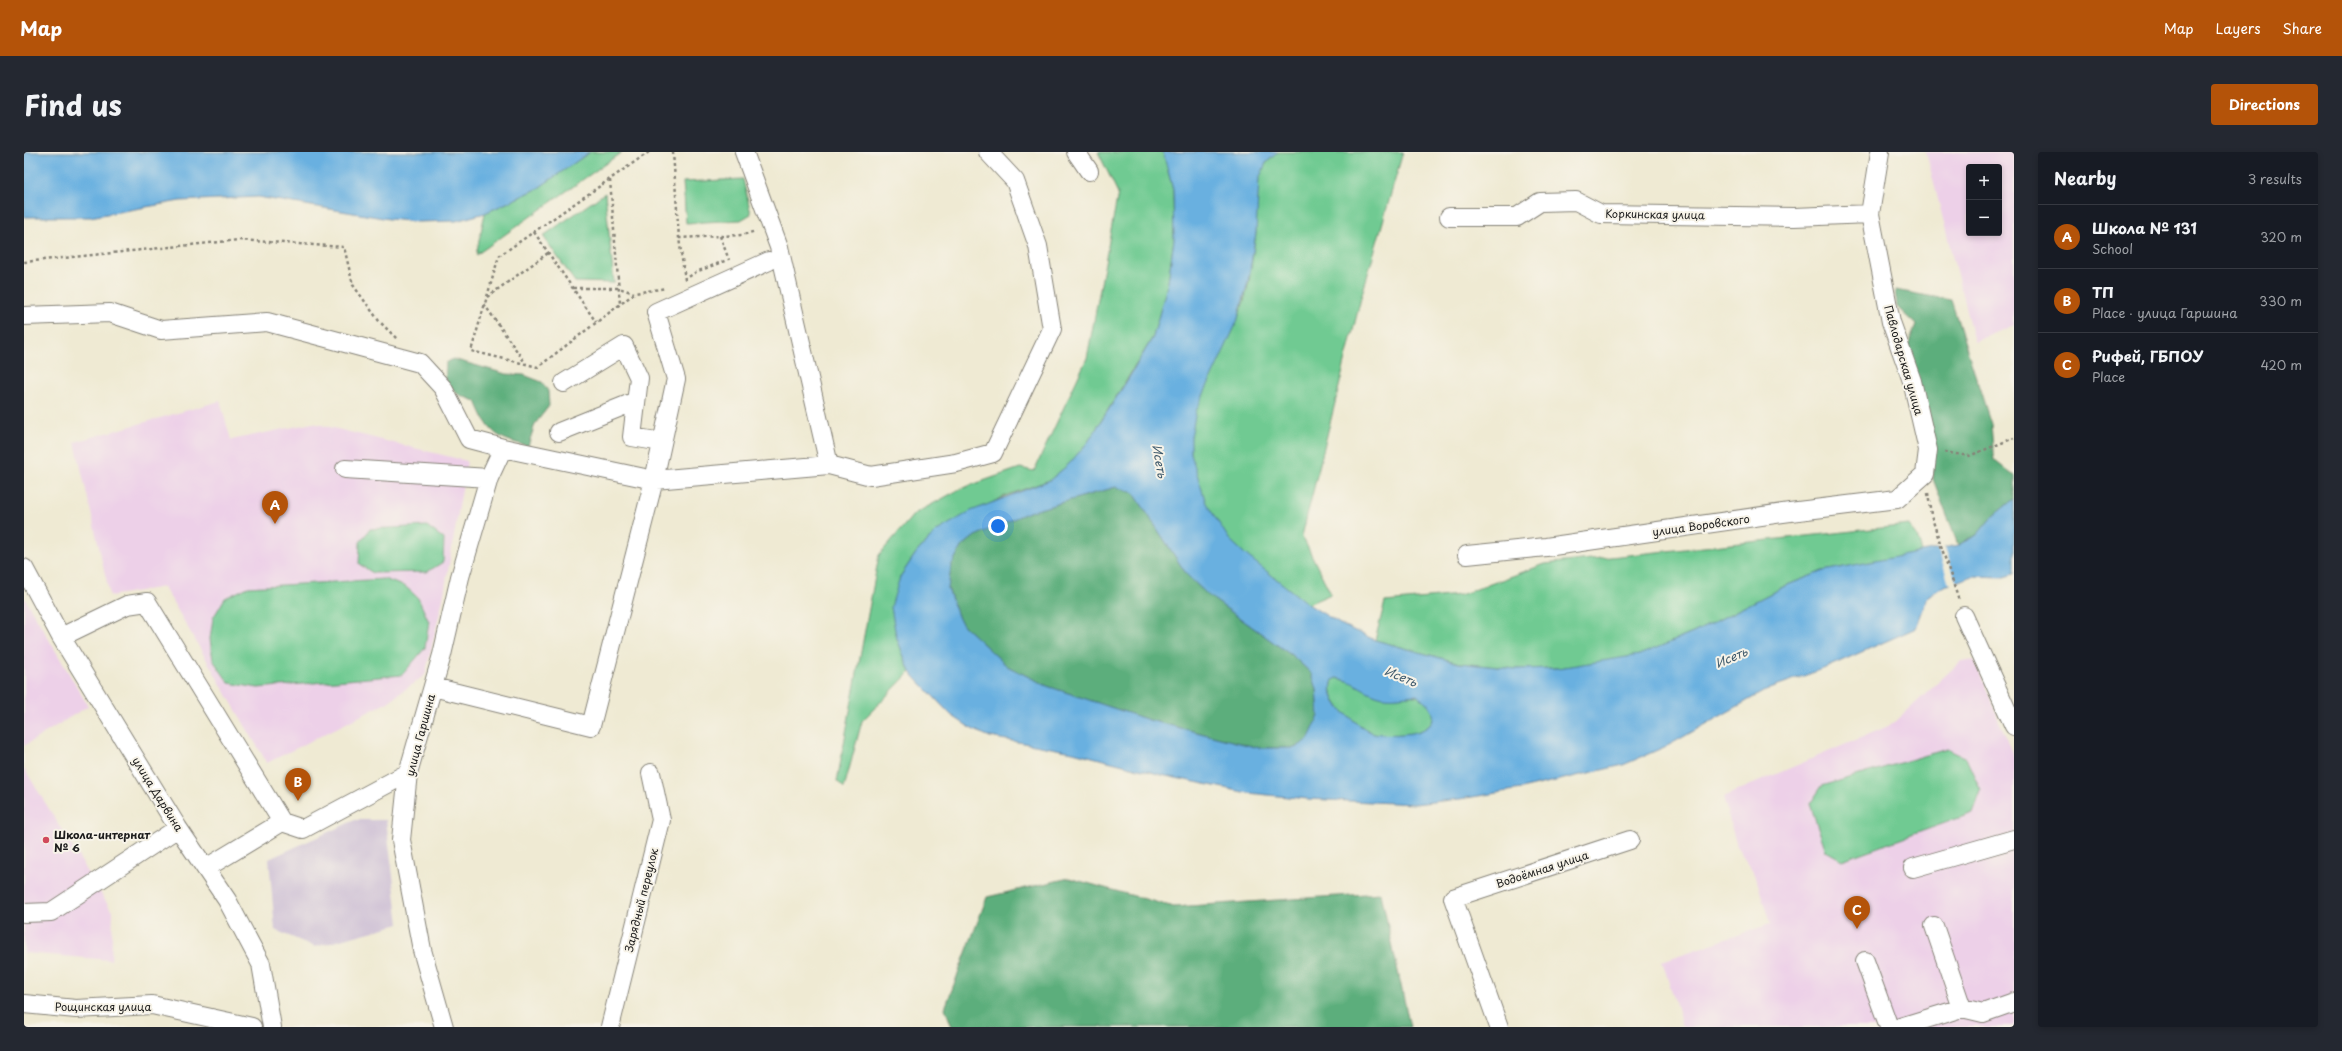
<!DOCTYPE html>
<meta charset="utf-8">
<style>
:root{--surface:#171b24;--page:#242831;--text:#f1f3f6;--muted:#9ea1a6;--line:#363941;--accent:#b45309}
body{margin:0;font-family:"Playpen Sans",sans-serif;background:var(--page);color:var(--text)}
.controls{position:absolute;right:12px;top:12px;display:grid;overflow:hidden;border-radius:4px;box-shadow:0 2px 6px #0003}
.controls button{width:36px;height:36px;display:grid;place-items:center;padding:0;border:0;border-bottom:1px solid var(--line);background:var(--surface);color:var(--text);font:20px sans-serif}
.you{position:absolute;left:974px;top:374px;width:14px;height:14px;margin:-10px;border:3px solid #fff;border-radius:50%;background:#1a73e8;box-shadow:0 0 0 6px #1a73e833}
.badge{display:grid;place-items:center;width:26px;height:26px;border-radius:50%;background:var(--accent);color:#fff;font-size:13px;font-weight:700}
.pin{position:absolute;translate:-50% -33px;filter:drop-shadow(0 1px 2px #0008)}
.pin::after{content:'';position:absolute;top:21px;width:14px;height:12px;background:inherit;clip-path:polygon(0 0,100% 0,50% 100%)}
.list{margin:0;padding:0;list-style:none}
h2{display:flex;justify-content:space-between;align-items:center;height:52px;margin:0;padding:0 16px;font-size:17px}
h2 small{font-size:13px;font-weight:400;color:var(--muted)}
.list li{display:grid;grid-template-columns:26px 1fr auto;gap:12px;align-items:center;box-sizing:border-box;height:64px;padding:0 16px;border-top:1px solid var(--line)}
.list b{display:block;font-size:15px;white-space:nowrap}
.list p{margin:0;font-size:13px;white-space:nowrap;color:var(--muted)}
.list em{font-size:13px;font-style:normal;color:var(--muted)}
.map{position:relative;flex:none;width:1990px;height:875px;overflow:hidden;border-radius:4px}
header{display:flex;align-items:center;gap:24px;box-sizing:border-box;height:56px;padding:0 20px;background:var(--accent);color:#fff}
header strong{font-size:19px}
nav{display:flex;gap:22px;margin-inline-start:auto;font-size:14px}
.intro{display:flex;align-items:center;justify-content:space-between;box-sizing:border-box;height:96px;padding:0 24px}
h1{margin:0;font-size:28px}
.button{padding:10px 18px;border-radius:4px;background:var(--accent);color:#fff;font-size:14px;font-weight:700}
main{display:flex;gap:24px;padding:0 24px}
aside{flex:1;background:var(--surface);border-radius:4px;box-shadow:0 2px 6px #0003}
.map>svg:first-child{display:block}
</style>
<header>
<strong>Map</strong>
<nav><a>Map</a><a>Layers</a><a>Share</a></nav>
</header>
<div class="intro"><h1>Find us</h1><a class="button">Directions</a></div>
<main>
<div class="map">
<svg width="1990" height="875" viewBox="0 0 1990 875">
<rect width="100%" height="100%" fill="#f7f3e8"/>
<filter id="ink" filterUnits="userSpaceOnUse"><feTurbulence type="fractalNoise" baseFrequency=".025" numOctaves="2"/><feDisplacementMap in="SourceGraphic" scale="8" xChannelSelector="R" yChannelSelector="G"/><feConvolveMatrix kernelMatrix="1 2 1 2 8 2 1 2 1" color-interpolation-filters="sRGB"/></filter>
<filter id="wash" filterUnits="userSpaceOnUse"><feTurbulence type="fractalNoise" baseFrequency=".012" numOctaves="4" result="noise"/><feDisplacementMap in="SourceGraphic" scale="16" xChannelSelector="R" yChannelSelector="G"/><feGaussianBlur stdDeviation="0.9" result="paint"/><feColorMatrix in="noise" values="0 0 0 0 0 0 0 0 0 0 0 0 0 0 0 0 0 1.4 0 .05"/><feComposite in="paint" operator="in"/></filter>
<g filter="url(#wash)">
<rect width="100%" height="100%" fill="#efead3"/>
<path fill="#edd0e8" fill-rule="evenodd" d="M 1902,0 L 1990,0 L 1990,173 L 1950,190 ZM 1945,15 L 1975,15 L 1975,81 L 1945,81 Z
M 196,249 L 207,288 L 289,271 L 443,309 L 419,447 L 401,523 L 364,550 L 243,611 L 140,435 L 86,444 L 51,290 Z
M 0,445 L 64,554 L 0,594 Z
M 1950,507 L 1990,606 L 1990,875 L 1659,875 L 1638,809 L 1746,772 L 1731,722 L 1713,695 L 1699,645 L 1869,572 L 1937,509 Z
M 0,616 L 89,761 L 87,808 L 0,801 Z"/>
<path fill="#ccbed4" d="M 331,668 L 362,668 L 375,772 L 291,795 L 251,778 L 245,707 Z"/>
<path fill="#70ca92" stroke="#467357" d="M 566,0 L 598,0 L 452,103 L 461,61 L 513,37 Z
M 1074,0 L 1139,0 L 1149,38 L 1150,87 L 1144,131 L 1129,185 L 1064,290 L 1045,312 L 1026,328 L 981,344 L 913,379 L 892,401 L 876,425 L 872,484 L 886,520 L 838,569 L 820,636 L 813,629 L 855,403 L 890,362 L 936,337 L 996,316 L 1010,319 L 1063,206 L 1094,41 Z
M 1254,0 L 1379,0 L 1337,146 L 1278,384 L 1307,442 L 1284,452 C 1258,432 1227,412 1205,387 C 1177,356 1156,299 1172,257 C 1189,214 1216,175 1225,129 C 1227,113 1230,97 1232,81 C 1233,64 1230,36 1237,21 C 1240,12 1247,6 1254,0 Z
M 719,27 L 727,62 L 717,68 L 662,71 L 659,30 Z
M 581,41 L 590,131 L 551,130 L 519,84 Z
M 1885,373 L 1893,384 L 1898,400 L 1866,408 L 1799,419 L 1761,434 L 1669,481 L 1616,503 L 1582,510 L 1534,516 L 1492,517 L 1435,511 L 1351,488 L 1361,450 L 1436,443 L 1521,412 Z
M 403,374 L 420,387 L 419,410 L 403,420 L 349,421 L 335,412 L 336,390 L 346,377 Z
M 360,427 L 382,435 L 394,446 L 405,470 L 401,496 L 378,523 L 234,536 L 205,531 L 189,508 L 186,487 L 189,466 L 201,446 L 224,435 Z
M 1313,526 L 1384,544 C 1393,543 1397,545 1404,551 C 1414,560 1410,575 1396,579 C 1385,583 1365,584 1353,582 C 1341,579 1332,570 1322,562 C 1312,554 1304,541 1309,528 Z
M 1923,597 L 1942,606 L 1957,639 L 1949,661 L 1818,708 L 1802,699 L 1786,652 L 1798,634 Z"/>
<path fill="#5cae7c" stroke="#3c654c" d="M 1871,138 L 1927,148 L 1967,272 L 1970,308 L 1990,324 L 1990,347 L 1968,365 L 1953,383 L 1934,393 L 1909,327 L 1910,292 L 1884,194 L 1892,173 L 1873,155 Z
M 429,207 L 482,222 L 500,223 L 518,230 L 524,239 L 525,254 L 511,272 L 504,294 C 471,286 465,281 452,249 C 428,241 419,237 422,211 Z
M 1092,335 L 1110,341 L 1163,423 L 1185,444 L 1270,505 L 1288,522 L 1293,537 L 1295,564 L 1284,589 L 1271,596 L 1235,596 L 1125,568 L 1023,534 L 983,514 L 941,475 L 935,467 L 924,436 L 927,414 L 937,395 L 951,384 L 1005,360 Z
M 1045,726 L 1150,755 L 1357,741 L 1386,875 L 928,875 L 921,856 L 963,745 Z"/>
<path fill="#69b0e0" stroke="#42667e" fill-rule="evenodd" d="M 0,0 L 566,0 L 513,37 L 461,61 L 432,69 L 393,70 L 365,67 L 234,45 L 156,49 L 66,65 L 0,65 Z
M 1139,0 L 1254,0 L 1242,11 L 1235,27 L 1232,81 L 1224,130 L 1213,170 L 1172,259 L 1167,285 L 1167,302 L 1182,351 L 1205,387 L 1222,403 L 1284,452 L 1316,472 L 1351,488 L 1435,511 L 1492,517 L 1534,516 L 1615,503 L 1669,481 L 1761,434 L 1799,419 L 1934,393 L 1953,383 L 1968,365 L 1990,347 L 1990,422 L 1980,425 L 1949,424 L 1920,434 L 1904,444 L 1892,476 L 1799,517 L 1746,536 L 1645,593 L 1599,613 L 1497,637 L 1436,647 L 1390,652 L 1284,647 L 1224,641 L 1142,624 L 1049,600 L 966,585 L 948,577 L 927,563 L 886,520 L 872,484 L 867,455 L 876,425 L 892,401 L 913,379 L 947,359 L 1026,328 L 1045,312 L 1064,290 L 1106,224 L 1129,185 L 1144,130 L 1150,87 L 1149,38 ZM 1092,335 L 1110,341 L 1163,423 L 1185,444 L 1270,505 L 1288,522 L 1293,537 L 1295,564 L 1284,588 L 1271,596 L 1235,596 L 1125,568 L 1023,534 L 983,514 L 941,475 L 935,467 L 924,437 L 927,414 L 937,395 L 951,384 L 1005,360 ZM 1312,526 C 1328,528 1338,538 1352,543 C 1365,548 1379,544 1392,543 C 1407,551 1419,569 1398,578 C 1388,583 1357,584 1347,580 C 1338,576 1329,568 1322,562 C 1311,554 1304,541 1309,528 Z"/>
<path fill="#efead3" d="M 1920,394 L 1933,431 L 1926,434 L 1913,395 Z"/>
</g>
<g filter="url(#ink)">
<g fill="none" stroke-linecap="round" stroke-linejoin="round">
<g stroke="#868378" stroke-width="20">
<path id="minor" d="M 720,0 L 755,95 L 805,313
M 1052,0 L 1065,19
M 1425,65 L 1493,65 L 1516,50 L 1552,49 L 1577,62 L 1770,65 L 1846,62
M 0,164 L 86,161 L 137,178 L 243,170 L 396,211 L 419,236 L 445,287 L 479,296 L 630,328 L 805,313 L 847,324 L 932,311 L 969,301 L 1028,177 L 1014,94 L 991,29 L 964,0
M 540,231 L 600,194 L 615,226 L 608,285 L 638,290
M 535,280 L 612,249
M 321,317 L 465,326
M 1443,403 L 1522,395 L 1766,360 L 1873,347 L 1901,322 L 1904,298 L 1888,229 L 1867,170 L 1846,62 L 1856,0
M 0,416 L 37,485 L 154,676 L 203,748 L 237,812 L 248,875
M 1940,464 L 1990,574
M 37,485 L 103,453 L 123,450 L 258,670
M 409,535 L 567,574 L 630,328 L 652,227 L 632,160 L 745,109
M 182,716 L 258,670 L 279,677 L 384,621
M 1889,716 L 1990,687
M 0,761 L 27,760 L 154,676
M 1910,774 L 1938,856
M 1841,809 L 1865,875
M 0,852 L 52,857 L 128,853 L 228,875
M 420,875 L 398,798 L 377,688 L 384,621 L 418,503 L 436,425 L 465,326 L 479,296
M 586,875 L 637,668 L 627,621
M 1475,875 L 1429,746 L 1606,688
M 1876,875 L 1938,856 L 1959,861 L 1990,850"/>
</g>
<path stroke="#868378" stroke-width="2.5" stroke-dasharray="3 3" stroke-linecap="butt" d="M 625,0 L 475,104 L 447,199 L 514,215 L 611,141 L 642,136
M 649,0 L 655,86
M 586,28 L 596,152
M 510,80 L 572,170
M 696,84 L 705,108
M 0,110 L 215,88 L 320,95 L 329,133 L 355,169 L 374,188
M 660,128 L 672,120 L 703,108
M 661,128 L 655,86 L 718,83 L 732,79
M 549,136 L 595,136 L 610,141
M 463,145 L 524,101
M 460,152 L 502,212
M 1920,300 L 1945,304 L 1990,286
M 1904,341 L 1907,363 L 1935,449"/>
<use href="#minor" stroke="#fff" stroke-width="18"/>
</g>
</g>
<circle fill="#d1495b" stroke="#f7f3e8" stroke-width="1.5" cx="22" cy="688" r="4"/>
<g text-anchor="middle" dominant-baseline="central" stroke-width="4" stroke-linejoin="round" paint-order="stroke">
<g font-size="11" fill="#1c1c1c" stroke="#f7f3e8">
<text transform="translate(1631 62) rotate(1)">Коркинская улица</text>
<text transform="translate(1880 208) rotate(74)">Павлодарская улица</text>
<text transform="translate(1677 373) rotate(-8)">улица Воровского</text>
<text transform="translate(396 583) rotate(-75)">улица Гаршина</text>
<text transform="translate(134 642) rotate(58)">улица Дарвина</text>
<text transform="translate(1518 717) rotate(-18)">Водоёмная улица</text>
<text transform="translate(617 748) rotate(-76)">Зарядный переулок</text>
<text x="79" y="854">Рощинская улица</text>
</g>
<g font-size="11" font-weight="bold" fill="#1c1c1c" stroke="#f7f3e8" text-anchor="start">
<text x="30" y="682">Школа-интернат<tspan x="30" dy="13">№ 6</tspan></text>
</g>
<g font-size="12" font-style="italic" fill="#3b576a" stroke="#f7f3e8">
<text transform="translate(1136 309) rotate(80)">Исеть</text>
<text transform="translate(1707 505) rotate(-23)">Исеть</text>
<text transform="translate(1377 524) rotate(22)">Исеть</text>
</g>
</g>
</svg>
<div class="controls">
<button>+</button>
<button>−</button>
</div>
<div class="you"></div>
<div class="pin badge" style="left:251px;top:372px">A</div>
<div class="pin badge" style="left:274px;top:649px">B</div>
<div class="pin badge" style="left:1833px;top:777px">C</div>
</div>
<aside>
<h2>Nearby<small>3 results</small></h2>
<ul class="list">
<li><span class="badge">A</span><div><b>Школа № 131</b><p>School</p></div><em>320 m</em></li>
<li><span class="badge">B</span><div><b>ТП</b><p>Place · улица Гаршина</p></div><em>330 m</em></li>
<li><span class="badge">C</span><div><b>Рифей, ГБПОУ</b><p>Place</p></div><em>420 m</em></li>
</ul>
</aside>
</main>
